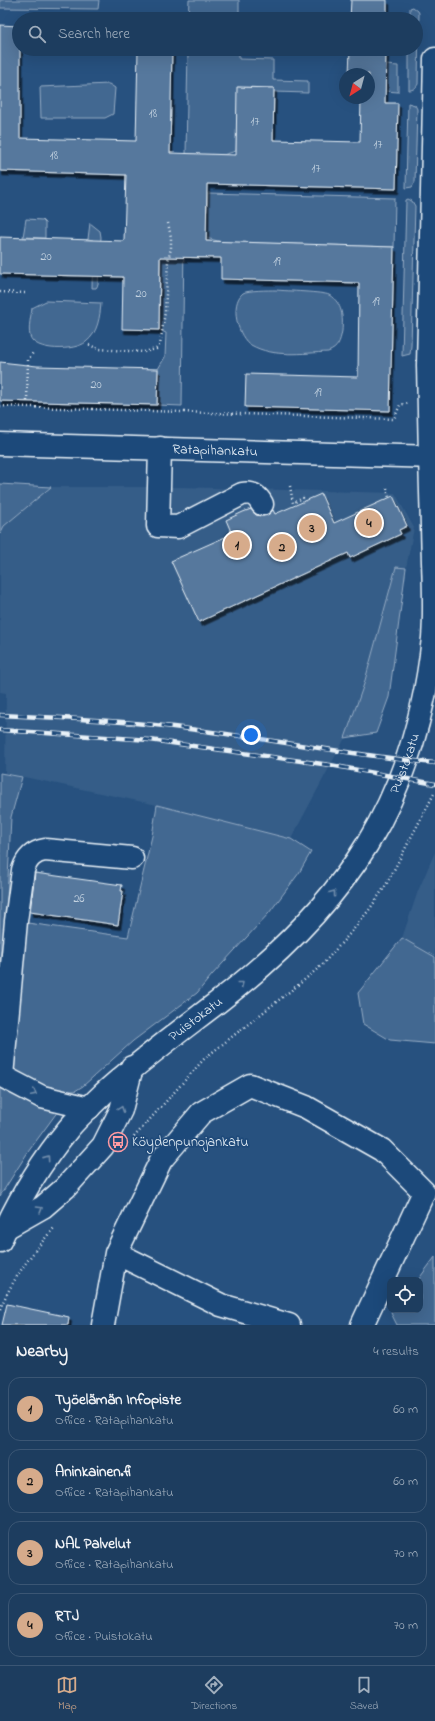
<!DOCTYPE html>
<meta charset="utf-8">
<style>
:root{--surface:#1d3d5f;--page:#254465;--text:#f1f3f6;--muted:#a0aebd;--line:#3b5674;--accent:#d6ab8b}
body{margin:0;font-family:"Indie Flower",sans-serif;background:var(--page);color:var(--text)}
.controls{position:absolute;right:12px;bottom:12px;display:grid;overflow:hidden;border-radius:8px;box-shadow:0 4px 16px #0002}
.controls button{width:36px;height:36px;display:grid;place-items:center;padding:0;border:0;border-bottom:1px solid var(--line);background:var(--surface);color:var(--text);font:20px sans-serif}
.compass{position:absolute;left:339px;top:68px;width:36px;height:36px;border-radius:50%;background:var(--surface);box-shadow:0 4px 16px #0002;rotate:216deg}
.you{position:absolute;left:251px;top:735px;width:14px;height:14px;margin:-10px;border:3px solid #fff;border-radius:50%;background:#1a73e8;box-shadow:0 0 0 6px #1a73e833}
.badge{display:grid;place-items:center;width:26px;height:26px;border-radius:50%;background:var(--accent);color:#111;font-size:13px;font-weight:700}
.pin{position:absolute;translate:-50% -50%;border:2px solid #fff;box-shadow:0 1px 4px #0006}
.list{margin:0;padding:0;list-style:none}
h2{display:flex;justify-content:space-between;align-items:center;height:52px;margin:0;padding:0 16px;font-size:17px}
h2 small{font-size:13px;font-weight:400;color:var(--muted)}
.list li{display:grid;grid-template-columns:26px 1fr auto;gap:12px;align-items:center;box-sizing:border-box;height:64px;margin:0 8px 8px;padding:0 8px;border:1px solid var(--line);border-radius:12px}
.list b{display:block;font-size:15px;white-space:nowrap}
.list p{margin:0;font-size:13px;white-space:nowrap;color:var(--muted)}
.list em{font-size:13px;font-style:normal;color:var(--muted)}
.icon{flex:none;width:22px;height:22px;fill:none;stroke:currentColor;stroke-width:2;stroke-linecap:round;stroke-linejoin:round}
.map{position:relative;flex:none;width:435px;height:1325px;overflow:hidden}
.search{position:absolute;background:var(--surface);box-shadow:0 4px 16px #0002;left:12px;right:12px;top:12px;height:44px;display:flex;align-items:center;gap:10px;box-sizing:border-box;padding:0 14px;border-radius:22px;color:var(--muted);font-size:15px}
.sheet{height:340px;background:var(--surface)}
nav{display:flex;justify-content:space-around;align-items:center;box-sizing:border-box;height:56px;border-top:1px solid var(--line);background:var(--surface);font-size:11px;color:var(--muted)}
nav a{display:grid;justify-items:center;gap:2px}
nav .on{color:var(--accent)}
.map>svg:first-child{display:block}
</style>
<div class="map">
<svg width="435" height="1325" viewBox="0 0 435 1325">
<defs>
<filter id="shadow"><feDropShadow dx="2.5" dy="4.5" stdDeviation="0" flood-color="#0009"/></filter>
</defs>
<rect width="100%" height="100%" fill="#27517f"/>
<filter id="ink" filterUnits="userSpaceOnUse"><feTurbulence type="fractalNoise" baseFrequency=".025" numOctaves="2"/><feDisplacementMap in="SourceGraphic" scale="8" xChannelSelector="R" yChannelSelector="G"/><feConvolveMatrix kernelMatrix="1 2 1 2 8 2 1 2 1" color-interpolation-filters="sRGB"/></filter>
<g filter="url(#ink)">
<path fill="#355d88" d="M 51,487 L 179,487 L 395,493 L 414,528 L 406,568 L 396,568 L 364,684 L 345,738 L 291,839 L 157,805 L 5,773 L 6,693 L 0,692 L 0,534 L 4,526 Z
M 435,852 L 435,957 L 402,938 L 418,891 Z"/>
<path fill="#436891" stroke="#96acc4" d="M 0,0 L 99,0 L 98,9 L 0,8 Z
M 189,0 L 239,0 L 239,19 L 188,19 Z
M 413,7 L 418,11 L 419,13 L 418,84 C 416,88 413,90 409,90 L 409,49 L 416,49 L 416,19 L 410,19 L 410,8 Z
M 188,49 L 239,49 L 239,59 L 273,60 L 273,80 L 308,81 L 308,93 L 274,92 L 274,88 L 238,87 L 236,151 L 223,155 L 186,154 Z
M 386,49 L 398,49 L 398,56 L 386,56 Z
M 386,65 L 398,66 L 398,92 L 385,91 Z
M 109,84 L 115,88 L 113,114 L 105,118 L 41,118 L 40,87 Z
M 408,103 L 415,105 L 417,109 L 415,182 L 412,187 L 406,188 Z
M 208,193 L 395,198 L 394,247 L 222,242 L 206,238 Z
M 408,199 L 412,201 L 415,206 L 411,346 L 410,354 L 402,356 L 406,200 Z
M 26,219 L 42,220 L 45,223 L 45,238 L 23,237 Z
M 90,223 L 100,231 L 101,237 L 98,285 L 96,288 L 92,288 L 93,240 L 88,239 Z
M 161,241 L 184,242 L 182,406 L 157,405 L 158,369 L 165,357 L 166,333 L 159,330 Z
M 276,290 C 286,291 323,292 329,295 C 343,303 343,318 342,331 C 340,342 338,348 328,352 C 303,353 274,358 251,345 C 238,338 229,304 243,293 C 248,290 269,290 276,290 Z
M 46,301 L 101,303 C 100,316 98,333 86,342 C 75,351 34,352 30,336 C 28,327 31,316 32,308 Z
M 0,484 L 51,487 L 4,526 L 0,534 Z
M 396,567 L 406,568 L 389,697 L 376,733 L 345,738 L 364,684 Z
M 0,773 L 22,777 L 11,817 L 6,920 L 128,937 L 152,836 L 157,805 L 291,839 L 311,852 L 299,873 L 269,913 L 212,975 L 197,993 L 133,1041 L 83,1086 L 75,1091 L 53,1091 L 0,1066 Z
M 402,938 L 435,957 L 435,1044 L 390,1040 L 363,1024 L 358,993 Z
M 0,1086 L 58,1111 L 28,1152 L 0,1196 Z
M 435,1257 L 435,1325 L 397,1325 L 391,1313 L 394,1310 L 420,1310 L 420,1280 L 418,1280 Z"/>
<path fill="#57789d" stroke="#e8f1f8" filter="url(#shadow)" d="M 351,0 L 387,0 L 387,19 L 350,19 Z
M 0,25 L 19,26 L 19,49 L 20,49 L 20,138 L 136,141 L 138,49 L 172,49 L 170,153 L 236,155 L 237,87 L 274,88 L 273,140 L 360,142 L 361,98 L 369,98 L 369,74 L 349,74 L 350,49 L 386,49 L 385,103 L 398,103 L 396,189 L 207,184 L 206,241 L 394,247 L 390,411 L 245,407 L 246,374 L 358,377 L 359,283 L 221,279 L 221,258 L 160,257 L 159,330 L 122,329 L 123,277 L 0,274 L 0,237 L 124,241 L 126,175 L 0,171 Z
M 0,362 L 37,366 L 158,369 L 157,405 L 0,401 Z
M 321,494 L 334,523 L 393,496 L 407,526 L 399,530 L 401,534 L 350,558 L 348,553 L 199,622 L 171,561 L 232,534 L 226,520 L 243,512 L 251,509 L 256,515 L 263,516 L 269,514 L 273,510 L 275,514 Z
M 35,873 L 122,885 L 121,891 L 123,891 L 118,925 L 30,912 Z
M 7,1304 L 69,1317 L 68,1325 L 2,1325 Z"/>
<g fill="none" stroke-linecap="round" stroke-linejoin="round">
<g stroke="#e8f1f8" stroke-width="25">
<path id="minor" d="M 160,448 L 158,526 L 178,527 L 242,494 C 252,492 257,495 262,504
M 0,1075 L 42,1097 L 89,1108
M 2,1076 L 16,921 L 23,870 C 27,858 33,852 45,850 L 132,858
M 6,1228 L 43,1207 L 65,1188 L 103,1146 L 121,1110 L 132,1067
M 116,1253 L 221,1305 L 289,1325
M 103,1325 L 116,1253 L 161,1160 L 201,1113 L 250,1085 L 306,1107 L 382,1150 L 424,1192 L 362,1325"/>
</g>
<g stroke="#e8f1f8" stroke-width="25">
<g id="major">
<path id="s1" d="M 0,444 L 435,457"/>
<path d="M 430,457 L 428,365 L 435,59"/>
</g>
</g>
<g stroke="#e8f1f8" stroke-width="25">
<g id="highway">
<path id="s2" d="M 0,1241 C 18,1200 41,1162 69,1128 C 79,1116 92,1105 103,1094 C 139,1061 179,1032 218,1002 C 346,904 416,801 433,638 C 435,613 434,587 433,562 C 432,527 431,492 430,457"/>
</g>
</g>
<path stroke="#e8f1f8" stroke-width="2.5" stroke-dasharray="1 3" stroke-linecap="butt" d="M 0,292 L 26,293
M 89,345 L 99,349 L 144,352 L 156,349 L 160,345 L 165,312 L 168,261 L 171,248 L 171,237 L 168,223
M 27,401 L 28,360 L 34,351
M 0,406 L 394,419 L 400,405 L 408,403
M 290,486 L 293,503 L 303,498 L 304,501
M 387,488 L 389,498
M 134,1137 L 205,1058 L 303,981 L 322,965 L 353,930 L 369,910 L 386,885 L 435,792
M 0,1309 C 13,1278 32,1253 54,1228"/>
<use href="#minor" stroke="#1f4a7a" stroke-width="22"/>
<use href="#major" stroke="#1f4a7a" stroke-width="22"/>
<use href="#highway" stroke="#1f4a7a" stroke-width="22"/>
<g stroke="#e8f1f8" stroke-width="4.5">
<path id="rail" d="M 0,715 C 66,718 132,721 197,730 C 277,740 355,756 435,763
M 0,730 L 150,740 L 330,765 L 435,784"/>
</g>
<use href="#rail" stroke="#1f4a7a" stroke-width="3" stroke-dasharray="9" stroke-linecap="butt"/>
</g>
<defs><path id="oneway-chevron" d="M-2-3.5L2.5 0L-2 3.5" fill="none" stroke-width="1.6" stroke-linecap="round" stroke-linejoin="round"/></defs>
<g stroke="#6f8dac">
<use href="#oneway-chevron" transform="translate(333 893) rotate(-53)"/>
<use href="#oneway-chevron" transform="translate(241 984) rotate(-38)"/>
<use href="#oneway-chevron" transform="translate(34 1093) rotate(26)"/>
<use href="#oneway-chevron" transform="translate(121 1109) rotate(-70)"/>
<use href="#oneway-chevron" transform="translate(47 1158) rotate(-55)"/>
<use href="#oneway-chevron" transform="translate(40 1209) rotate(-31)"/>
</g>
</g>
<defs>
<g id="bus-ring" transform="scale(1)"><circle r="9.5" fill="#1f4a7a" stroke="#ff9aa2" stroke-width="1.5"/><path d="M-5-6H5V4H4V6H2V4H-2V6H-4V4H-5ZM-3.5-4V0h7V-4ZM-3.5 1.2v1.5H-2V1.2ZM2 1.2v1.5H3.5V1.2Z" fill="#ff9aa2"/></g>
</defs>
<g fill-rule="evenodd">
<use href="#bus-ring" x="118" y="1142"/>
</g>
<g text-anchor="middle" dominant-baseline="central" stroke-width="3.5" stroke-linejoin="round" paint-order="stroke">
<g font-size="12" fill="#c4d3e1">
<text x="153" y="114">18</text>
<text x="255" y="122">17</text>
<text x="378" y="145">17</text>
<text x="54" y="156">18</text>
<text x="316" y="169">17</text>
<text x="46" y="257">20</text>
<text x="277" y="262">19</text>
<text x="141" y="294">20</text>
<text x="376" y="302">19</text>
<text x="96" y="385">20</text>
<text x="318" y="393">19</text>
<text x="79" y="899">26</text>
</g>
<g font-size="14" fill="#e8f1f8" stroke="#1f4a7a">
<text stroke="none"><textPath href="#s1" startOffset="215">Ratapihankatu</textPath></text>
<text stroke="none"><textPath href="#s2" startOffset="636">Puistokatu</textPath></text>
<text stroke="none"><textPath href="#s2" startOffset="300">Puistokatu</textPath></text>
</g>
<g font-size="14" fill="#e8f1f8" stroke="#1f4a7a" text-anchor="start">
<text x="132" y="1142">Köydenpunojankatu</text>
</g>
</g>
</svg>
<div class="controls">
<button><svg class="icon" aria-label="locate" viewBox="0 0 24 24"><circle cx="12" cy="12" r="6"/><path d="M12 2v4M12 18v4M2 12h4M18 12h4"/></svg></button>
</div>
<svg class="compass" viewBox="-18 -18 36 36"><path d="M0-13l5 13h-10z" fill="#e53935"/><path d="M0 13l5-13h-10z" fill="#a0aebd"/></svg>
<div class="you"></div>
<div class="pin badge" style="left:237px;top:545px">1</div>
<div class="pin badge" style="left:282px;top:547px">2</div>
<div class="pin badge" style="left:312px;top:528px">3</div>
<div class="pin badge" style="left:369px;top:523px">4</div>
<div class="search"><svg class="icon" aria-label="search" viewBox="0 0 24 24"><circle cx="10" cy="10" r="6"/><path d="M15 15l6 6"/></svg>Search here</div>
</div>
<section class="sheet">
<h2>Nearby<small>4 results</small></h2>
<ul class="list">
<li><span class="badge">1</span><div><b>Työelämän Infopiste</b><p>Office · Ratapihankatu</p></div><em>60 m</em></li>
<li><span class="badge">2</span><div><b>Aninkainen.fi</b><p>Office · Ratapihankatu</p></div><em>60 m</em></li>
<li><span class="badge">3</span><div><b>NAL Palvelut</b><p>Office · Ratapihankatu</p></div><em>70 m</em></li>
<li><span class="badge">4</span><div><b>RTJ</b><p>Office · Puistokatu</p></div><em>70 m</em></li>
</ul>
</section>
<nav>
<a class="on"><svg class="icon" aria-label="map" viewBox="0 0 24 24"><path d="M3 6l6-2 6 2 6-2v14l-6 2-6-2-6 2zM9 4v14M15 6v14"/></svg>Map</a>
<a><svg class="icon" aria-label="directions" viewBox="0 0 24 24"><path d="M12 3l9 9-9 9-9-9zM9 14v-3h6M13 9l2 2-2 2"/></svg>Directions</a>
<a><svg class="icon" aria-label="saved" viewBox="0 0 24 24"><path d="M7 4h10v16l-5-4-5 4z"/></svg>Saved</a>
</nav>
